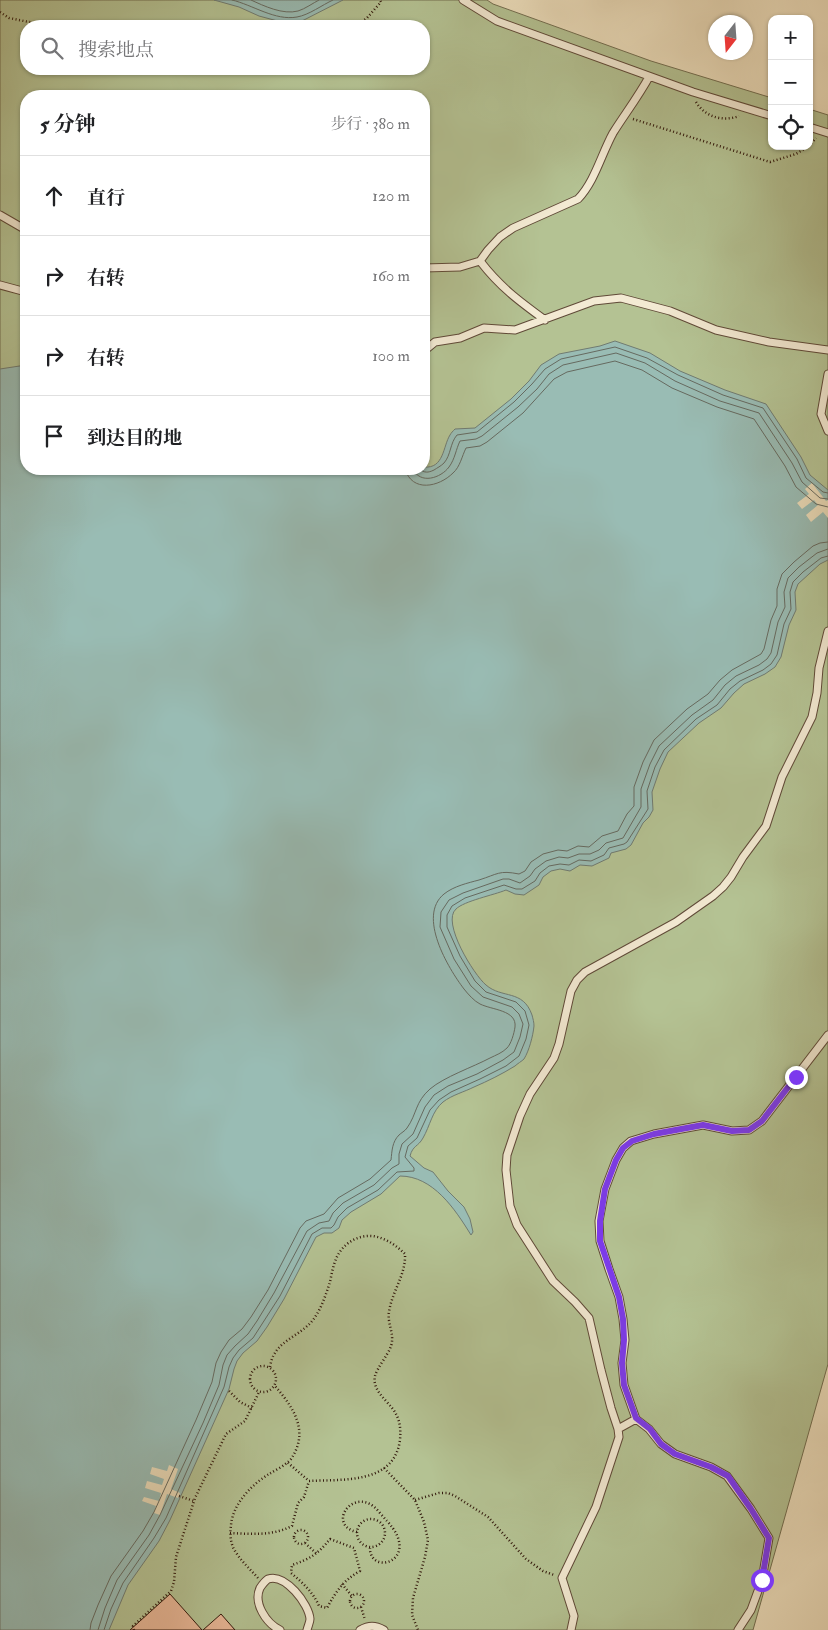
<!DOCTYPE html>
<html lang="zh">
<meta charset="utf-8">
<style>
:root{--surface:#fff;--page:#f2f2f2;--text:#202124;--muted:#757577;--line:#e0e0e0}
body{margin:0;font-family:"IM FELL Double Pica","Noto Serif SC",serif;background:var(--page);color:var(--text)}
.controls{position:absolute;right:15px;top:15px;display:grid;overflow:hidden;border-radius:10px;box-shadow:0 1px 4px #0004}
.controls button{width:45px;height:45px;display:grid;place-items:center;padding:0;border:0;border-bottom:1px solid var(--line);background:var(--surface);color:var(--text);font:25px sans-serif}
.compass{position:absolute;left:708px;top:15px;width:45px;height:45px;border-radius:50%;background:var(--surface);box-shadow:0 1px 4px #0004;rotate:197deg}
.stop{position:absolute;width:15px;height:15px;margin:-11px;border:4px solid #7c3aed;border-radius:50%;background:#fff}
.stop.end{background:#7c3aed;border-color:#fff;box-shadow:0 1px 5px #0008}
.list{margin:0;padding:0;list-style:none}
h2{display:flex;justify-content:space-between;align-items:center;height:65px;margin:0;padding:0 20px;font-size:21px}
h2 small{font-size:16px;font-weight:400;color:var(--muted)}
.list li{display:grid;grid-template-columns:32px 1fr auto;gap:15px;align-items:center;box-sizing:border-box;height:80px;padding:0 20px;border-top:1px solid var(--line)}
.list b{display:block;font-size:19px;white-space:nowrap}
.list em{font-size:16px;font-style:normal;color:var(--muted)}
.icon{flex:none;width:28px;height:28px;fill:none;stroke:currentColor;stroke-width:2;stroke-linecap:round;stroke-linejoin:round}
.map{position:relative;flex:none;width:828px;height:1630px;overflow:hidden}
.search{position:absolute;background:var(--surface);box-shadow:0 1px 4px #0004;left:20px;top:20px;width:410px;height:55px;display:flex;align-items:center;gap:12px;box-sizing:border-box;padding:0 18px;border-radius:20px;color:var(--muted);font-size:19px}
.panel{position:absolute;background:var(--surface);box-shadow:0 1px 4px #0004;left:20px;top:90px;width:410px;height:385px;border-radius:20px}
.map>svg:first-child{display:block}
</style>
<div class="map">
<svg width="828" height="1630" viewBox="0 0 828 1630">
<rect width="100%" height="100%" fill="#ecdebc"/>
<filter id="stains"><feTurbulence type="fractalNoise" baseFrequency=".004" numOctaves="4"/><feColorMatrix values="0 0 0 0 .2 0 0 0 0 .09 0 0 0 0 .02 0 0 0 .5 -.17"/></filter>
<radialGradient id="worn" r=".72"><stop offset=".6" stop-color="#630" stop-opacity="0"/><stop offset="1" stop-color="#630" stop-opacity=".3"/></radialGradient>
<path fill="#b4c293" stroke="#736e50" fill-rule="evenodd" d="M 0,0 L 487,0 L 493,4 L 651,61 L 772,98 L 772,146 L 809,146 L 809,109 L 828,115 L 828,1364 L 753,1630 L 0,1630 ZM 26,26 L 424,26 L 424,69 L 26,69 ZM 26,96 L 424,96 L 424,469 L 26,469 Z"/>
<path fill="#99bcb4" stroke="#707b71" d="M 214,0 L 343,0 L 300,22 L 285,23 L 259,16 L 239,7 Z
M 615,341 L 650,353 L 680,371 L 725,390 L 766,404 L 801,457 L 810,475 L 828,490 L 828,560 L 820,564 L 798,584 L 795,592 L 796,610 L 789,625 L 781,657 L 775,667 L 765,674 L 744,684 L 734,693 L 721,708 L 699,723 L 668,752 L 660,769 L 652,792 L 653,810 L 649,817 L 643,823 L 631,845 L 626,849 L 611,853 L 609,858 L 592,866 L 580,865 L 570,871 L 560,869 L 551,871 L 543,877 L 539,885 L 524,895 L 515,894 L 506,890 C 494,895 464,901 456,909 C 441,922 474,975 486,985 C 502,999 523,989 532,1015 C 533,1019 534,1022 534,1026 C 533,1036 529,1051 524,1059 C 522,1061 517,1064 515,1066 C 502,1074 488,1081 474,1087 C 464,1092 452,1095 443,1102 C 432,1111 430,1126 423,1138 C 418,1147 413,1145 410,1156 L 424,1168 L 433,1172 L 448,1191 L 464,1207 L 470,1219 L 473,1232 L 471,1235 C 455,1209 433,1176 400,1176 L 381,1194 L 351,1212 L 342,1220 L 339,1228 L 332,1233 L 324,1233 L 316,1237 L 284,1299 L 267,1327 L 257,1341 L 243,1353 L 237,1361 L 234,1369 L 229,1389 L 170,1520 L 159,1541 L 128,1585 L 109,1630 L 0,1630 L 0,369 L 26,365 L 26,469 L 424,469 L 424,467 C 444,469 443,446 450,435 C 451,433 453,431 455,429 L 475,428 L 511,399 L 529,381 L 541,365 L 559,354 L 600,346 Z"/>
<path fill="#ecdebc" d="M 812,483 L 826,501 L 828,500 L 828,518 L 823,512 L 811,522 L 806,515 L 818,505 L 814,500 L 802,509 L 797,503 L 809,494 L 805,489 Z
M 169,1465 L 178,1469 L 171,1489 L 180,1493 L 178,1498 L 167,1494 L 160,1515 L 154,1513 L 156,1506 L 142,1501 L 144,1497 L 159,1501 L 161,1493 L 145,1488 L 147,1481 L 162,1485 L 164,1479 L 150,1474 L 152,1467 L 167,1471 Z"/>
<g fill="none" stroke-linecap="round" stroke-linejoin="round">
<path stroke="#666a60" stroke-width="1" d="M 232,0 C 253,5 275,21 297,17 C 309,15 322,5 333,0
M 251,0 C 264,6 283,15 298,11 C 305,9 313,3 319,0
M 405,469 C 412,493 439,487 453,473 C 460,467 462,456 466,448 L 480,446 L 487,442 L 523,413 L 554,379 L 567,372 L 615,361 L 642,370 L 672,388 L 717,407 L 754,419 L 785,466 L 796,487 L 816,504 L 828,507
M 413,469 C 420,485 441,478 449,467 C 455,459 456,449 460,441 L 476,439 L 482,436 L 518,407 L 537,389 L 549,374 L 563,365 L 616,353 L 645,363 L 675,381 L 720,401 L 759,413 L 792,463 L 802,482 L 820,498 L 828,499
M 420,469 C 424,473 428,473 434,470 C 437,468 441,466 444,463 C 451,455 450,443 457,435 L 477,432 L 514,402 L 532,384 L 545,369 L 561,359 L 615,347 L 647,358 L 678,375 L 723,395 L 763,408 L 797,459 L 806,478 L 823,492 L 828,493
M 90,1630 L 91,1623 L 98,1605 L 111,1576 L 143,1531 L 154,1512 L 196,1420 L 212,1382 L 216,1363 L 221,1352 L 229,1340 L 242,1329 L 251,1317 L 268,1290 L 300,1228 L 306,1221 L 324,1214 L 338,1198 L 370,1179 L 391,1160 C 392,1151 392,1142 399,1135 C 401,1133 405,1131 407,1128 C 417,1114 415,1102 430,1089 C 444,1077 473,1067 490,1058 C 496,1055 502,1053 507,1048 C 511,1044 514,1034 515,1027 C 517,1010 492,1010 480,1004 C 474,1001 468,994 464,989 C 448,968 417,916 444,894 C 454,886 468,883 479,880 C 498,874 499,870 519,874 L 525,871 L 531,862 L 543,854 L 558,850 L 567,851 L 578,846 L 589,847 L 602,836 L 618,831 L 627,814 L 634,806 L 634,787 L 643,762 L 654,740 L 687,709 L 708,694 L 720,680 L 732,670 L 761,654 L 764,649 L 771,620 L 777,606 L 777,589 L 782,574 L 794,562 L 813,546 L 820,543 L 828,542
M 98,1630 L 105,1608 L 117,1580 L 149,1535 L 160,1515 L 203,1423 L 219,1385 L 223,1365 L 227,1355 L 235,1346 L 248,1334 L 257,1321 L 274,1293 L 307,1231 L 319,1223 L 329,1221 L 333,1213 L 343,1203 L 374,1185 L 392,1168 L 399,1164 L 399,1154 L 402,1144 L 413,1134 L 425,1107 L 434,1095 L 448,1086 L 477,1074 L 503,1060 L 514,1052 L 520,1037 L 523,1024 L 519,1014 L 512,1007 L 483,997 L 471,986 L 454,959 L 440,927 L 441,912 L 449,900 L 463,893 L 503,879 L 509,879 L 520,883 L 530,876 L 535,869 L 546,861 L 559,857 L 568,858 L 579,854 L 590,854 L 599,850 L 606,843 L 623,838 L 641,807 L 641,789 L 650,764 L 659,746 L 692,715 L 713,700 L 725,685 L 736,676 L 759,665 L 767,659 L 771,653 L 778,622 L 785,607 L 784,592 L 788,578 L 799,567 L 817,553 L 828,549
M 104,1630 L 111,1609 L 123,1583 L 154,1538 L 166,1518 L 224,1387 L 229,1367 L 233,1358 L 239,1350 L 253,1338 L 280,1296 L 312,1234 L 322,1228 L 331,1228 L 334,1225 L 338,1217 L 347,1208 L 378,1190 L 397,1172 L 414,1171 L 414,1168 L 405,1157 L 408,1146 L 417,1138 L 430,1110 L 439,1100 L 451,1092 L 480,1079 L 506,1066 L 519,1056 L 526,1039 L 529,1025 L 525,1011 L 516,1002 L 486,992 L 475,981 L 460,956 L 447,927 L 447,915 L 452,906 L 465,898 L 504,885 L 516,889 L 522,889 L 535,881 L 540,873 L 549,866 L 560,864 L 569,865 L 579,860 L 591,861 L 604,855 L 609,848 L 624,844 L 627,842 L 648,809 L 647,791 L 655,767 L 664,750 L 696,719 L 717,705 L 730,689 L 740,681 L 763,670 L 771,664 L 777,655 L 784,624 L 791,609 L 790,592 L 793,582 L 803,572 L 821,558 L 828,556"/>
</g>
<path fill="#e7b696" stroke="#32190c" d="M 170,1594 L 202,1630 L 130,1630 Z
M 221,1614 L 235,1630 L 203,1630 Z"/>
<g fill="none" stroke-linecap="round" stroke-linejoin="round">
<g stroke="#604a38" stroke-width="9">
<path id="service" d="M 463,0 L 497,21 L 693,92 L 772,116
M 809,127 L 828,133
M 0,215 L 26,230
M 480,261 C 500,287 519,301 545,320
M 424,268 L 460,267 L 480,261 L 488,250 L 500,237 L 513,228 L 578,199 C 595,181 601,155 613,133 C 625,114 638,97 649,77
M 0,285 L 26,292
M 424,351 L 435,342 L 460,338 L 484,328 L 515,330 L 594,301 L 621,298 L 670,311 L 716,330 L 769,342 L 828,350
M 828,374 L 821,414 L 828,431
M 618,1429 L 636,1419
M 280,1630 C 266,1623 253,1603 260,1588 C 262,1585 265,1581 268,1579 C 285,1573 309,1604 310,1619 C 310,1622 308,1626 307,1630
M 360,1630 C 369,1625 375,1625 384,1630
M 571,1630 L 574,1616 L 562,1578 L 596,1507 L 619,1437 L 618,1429 L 611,1408 L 601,1370 L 589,1318 L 575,1302 L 553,1281 L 517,1225 L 510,1206 L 506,1170 L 507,1155 L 520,1116 L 530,1094 L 554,1058 L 559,1044 L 571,991 L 577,980 L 585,972 L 676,922 L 713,896 L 723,887 L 731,877 L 743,857 L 766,826 L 782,777 L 812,717 L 817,693 L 819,668 L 828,631
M 738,1630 L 751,1610 L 762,1580 L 769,1538 L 751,1509 L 727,1476 L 711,1467 L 675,1454 L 661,1444 L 649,1429 L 636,1419 L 624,1385 L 622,1363 L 625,1340 L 623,1319 L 619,1297 L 609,1269 L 600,1241 L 599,1221 L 605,1189 L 616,1160 L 623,1148 L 631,1141 L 654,1134 L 703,1125 L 732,1131 L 749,1130 L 762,1121 L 828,1035"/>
</g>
<path stroke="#32190c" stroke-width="2.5" stroke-dasharray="1 2.5" stroke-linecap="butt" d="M 0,12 L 9,18 L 49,26
M 99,26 L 111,25 L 118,26
M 356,26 L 367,18 L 381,2 L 380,0
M 696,102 C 705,117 723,122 739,116
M 633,119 L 770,162 L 796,154 L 809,146
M 809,146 L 816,138
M250 1379a13 13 0 1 1 26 0a13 13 0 1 1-26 0Z
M 270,1367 C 271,1362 272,1357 275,1353 C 284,1338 305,1333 315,1317 C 322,1307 326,1294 330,1282 C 332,1272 334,1261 339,1253 C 346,1242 359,1235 372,1236 C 384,1237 396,1245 405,1254 C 406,1275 392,1291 389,1312 C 387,1324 395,1334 391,1346 C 388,1355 377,1368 375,1376 C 372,1389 385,1399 392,1408 C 400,1418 401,1428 400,1440 C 394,1485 342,1479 309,1481 L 287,1462
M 229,1391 L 240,1402 L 252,1408
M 384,1468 L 415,1500 L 424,1522 L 428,1540 L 425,1557 L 413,1598 L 412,1615 L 418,1630
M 179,1496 L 194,1501
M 415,1500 L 439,1493 L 448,1493 L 455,1496 L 488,1517 L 526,1559 L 543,1571 L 554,1575
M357 1533a14 14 0 1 1 28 0a14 14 0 1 1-28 0Z
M294 1537a7 7 0 1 1 14 0a7 7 0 1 1-14 0Z
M 357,1532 C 329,1526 348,1493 370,1504 C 377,1508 382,1516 387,1521 C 423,1560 370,1577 370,1548
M 230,1533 C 251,1534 273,1536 292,1526 L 298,1503 L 304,1497 L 309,1481
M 330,1539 L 354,1548 L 360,1571 C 344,1580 336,1591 327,1608 L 319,1606 C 313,1592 303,1583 291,1573 L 292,1565 C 310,1559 318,1554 330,1539 Z
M 305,1543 L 317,1554
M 258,1578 C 250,1569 241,1561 235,1551 C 230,1543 230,1534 231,1525 C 233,1504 251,1485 269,1474 C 276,1470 286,1465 291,1459 C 310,1431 293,1407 275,1386
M 342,1584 L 352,1596
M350 1601a7 7 0 1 1 14 0a7 7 0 1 1-14 0Z
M 361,1607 L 365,1620
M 134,1630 L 133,1626 L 171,1591 L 174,1582 L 176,1557 L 195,1498 L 226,1434 L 245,1421 L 259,1392"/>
<use href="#service" stroke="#f3ead3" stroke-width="7"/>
</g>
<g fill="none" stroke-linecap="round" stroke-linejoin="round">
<path stroke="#7c3aed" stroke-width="6" d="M 762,1580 L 769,1538 L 751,1509 L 728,1476 L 711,1467 L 675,1454 L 661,1444 L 650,1429 L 636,1418 L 624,1385 L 622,1363 L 624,1340 L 623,1319 L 619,1297 L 600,1241 L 600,1221 L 605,1189 L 616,1160 L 623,1148 L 632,1141 L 654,1134 L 703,1125 L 732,1131 L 749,1130 L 762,1121 L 796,1077"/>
</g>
<rect width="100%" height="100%" filter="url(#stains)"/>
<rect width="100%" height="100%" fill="url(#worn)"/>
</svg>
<div class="controls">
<button>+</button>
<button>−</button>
<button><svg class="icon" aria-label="locate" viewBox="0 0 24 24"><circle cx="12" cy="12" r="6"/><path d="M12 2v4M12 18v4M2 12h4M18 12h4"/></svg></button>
</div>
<svg class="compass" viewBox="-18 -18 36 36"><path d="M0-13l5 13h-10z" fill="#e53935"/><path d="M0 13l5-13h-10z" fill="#757577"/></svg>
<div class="stop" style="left:762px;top:1580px"></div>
<div class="stop end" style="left:796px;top:1077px"></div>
<div class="search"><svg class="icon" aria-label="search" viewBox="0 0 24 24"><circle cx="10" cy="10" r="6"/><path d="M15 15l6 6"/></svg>搜索地点</div>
<section class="panel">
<h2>5 分钟<small>步行 · 380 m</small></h2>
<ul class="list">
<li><svg class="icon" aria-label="ahead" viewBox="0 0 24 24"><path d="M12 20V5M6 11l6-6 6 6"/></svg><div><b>直行</b></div><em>120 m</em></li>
<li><svg class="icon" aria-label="right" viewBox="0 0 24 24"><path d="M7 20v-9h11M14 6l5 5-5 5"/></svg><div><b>右转</b></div><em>160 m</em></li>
<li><svg class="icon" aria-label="right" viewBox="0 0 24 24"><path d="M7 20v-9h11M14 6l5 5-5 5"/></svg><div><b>右转</b></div><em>100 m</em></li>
<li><svg class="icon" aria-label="arrive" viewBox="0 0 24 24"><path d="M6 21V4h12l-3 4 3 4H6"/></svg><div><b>到达目的地</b></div></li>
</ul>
</section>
</div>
